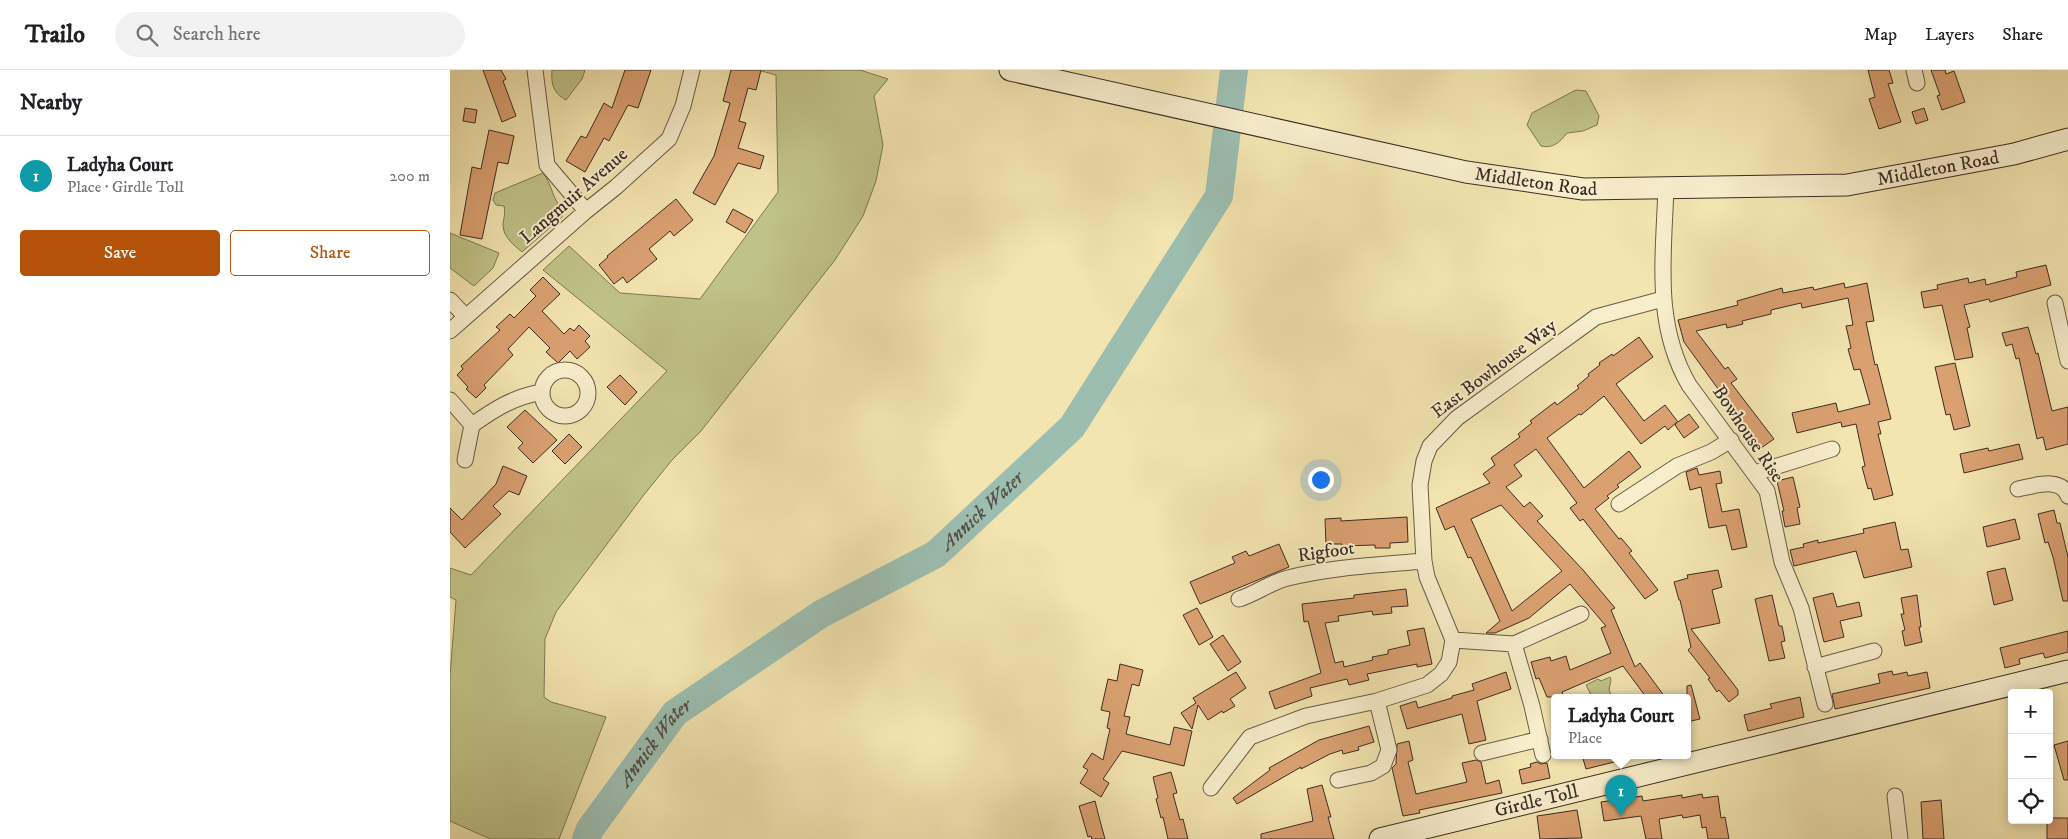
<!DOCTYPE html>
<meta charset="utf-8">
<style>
:root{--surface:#fff;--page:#f2f2f2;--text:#202124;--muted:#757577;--line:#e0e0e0;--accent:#b45309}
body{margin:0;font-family:"IM FELL DW Pica",serif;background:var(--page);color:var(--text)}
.controls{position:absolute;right:15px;bottom:15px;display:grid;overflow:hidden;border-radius:5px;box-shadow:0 2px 12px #0003}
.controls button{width:45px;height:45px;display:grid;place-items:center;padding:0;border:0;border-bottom:1px solid var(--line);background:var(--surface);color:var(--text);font:25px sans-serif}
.you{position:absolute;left:870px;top:409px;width:18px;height:18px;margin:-12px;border:4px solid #fff;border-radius:50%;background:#1a73e8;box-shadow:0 0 0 8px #1a73e833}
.badge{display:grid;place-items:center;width:32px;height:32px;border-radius:50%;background:var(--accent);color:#fff;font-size:16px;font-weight:700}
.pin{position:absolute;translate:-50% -41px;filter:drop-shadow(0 1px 2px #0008)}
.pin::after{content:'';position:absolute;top:26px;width:18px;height:15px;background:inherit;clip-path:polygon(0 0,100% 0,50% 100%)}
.popup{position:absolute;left:1101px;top:624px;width:140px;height:65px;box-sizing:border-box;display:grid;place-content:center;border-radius:5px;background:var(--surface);filter:drop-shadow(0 1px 4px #0005);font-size:16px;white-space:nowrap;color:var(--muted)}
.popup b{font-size:19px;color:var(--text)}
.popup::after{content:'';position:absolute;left:50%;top:100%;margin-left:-10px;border:10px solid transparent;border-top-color:var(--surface)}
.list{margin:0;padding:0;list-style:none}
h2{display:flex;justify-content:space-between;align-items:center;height:65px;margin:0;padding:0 20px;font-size:21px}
h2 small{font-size:16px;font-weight:400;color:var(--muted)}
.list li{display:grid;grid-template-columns:32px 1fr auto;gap:15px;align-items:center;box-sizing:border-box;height:80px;padding:0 20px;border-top:1px solid var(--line)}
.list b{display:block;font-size:19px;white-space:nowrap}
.list p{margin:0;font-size:16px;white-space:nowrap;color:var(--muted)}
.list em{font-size:16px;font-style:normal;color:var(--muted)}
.actions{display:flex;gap:10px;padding:15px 20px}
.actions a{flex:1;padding:11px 0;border:1px solid var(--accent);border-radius:5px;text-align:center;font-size:18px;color:var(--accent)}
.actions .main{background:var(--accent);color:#fff}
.icon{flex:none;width:28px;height:28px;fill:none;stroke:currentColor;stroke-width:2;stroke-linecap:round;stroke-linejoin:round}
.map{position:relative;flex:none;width:1618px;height:769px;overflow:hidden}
header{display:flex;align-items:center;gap:30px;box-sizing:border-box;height:70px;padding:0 25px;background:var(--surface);border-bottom:1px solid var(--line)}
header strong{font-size:24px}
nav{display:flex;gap:28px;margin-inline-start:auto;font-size:18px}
.search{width:350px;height:45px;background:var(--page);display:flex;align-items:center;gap:12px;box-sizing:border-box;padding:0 18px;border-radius:28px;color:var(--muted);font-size:19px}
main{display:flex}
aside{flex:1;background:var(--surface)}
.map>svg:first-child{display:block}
</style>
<header>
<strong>Trailo</strong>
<div class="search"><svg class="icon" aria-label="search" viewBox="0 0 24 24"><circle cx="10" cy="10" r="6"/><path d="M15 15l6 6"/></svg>Search here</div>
<nav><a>Map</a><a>Layers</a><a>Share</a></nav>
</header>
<main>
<aside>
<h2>Nearby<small></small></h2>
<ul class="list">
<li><span class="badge" style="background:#0f9aa8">1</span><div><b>Ladyha Court</b><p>Place · Girdle Toll</p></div><em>200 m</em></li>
</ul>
<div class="actions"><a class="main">Save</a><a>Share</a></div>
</aside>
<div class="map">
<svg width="1618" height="769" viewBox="0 0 1618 769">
<rect width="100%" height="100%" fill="#f3e5b0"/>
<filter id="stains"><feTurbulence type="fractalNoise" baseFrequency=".004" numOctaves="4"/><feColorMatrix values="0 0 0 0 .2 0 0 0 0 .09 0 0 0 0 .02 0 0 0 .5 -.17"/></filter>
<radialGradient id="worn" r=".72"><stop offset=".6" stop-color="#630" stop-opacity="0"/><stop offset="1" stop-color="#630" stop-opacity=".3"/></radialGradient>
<path fill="#c0c387" stroke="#7e7856" d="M 102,0 L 135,0 L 132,9 L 116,30 C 103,23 101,14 102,0 Z
M 308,0 L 410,0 L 438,9 L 424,26 L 433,75 L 426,111 L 413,146 L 385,190 L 251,361 L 222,390 L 193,426 L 106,542 L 95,569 L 94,627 L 101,632 L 156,647 L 109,769 L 40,769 L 0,751 L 0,606 L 6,530 L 0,527 L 0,498 L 21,505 L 217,301 L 93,200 L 119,176 L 170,223 L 250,229 L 328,122 L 326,5 Z
M 1126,20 L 1136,21 L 1149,46 L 1147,55 L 1133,61 L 1117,63 C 1110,72 1103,79 1091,76 L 1077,55 L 1082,43 Z
M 93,103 C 102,114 102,128 112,139 L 112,147 L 72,182 C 64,175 54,168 53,156 C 53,149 56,144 54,136 L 46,135 L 43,130 L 45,123 Z
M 0,163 L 49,183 L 43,198 L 24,216 L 0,198 Z
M 1160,607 L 1161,610 L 1159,620 L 1162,627 L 1141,625 L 1136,615 L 1148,609 L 1151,611 Z"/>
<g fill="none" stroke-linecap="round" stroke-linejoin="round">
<path stroke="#9cbeb1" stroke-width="28" id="s1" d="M 136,769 L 140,759 L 225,643 L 371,544 L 486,484 L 622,357 L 769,126 L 784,0"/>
</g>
<path fill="#daa070" stroke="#3d2c25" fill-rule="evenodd" d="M 33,0 L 51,0 L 56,9 L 53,11 L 66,46 L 52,52 Z
M 175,0 L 201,0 L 188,38 L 178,35 L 159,71 L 154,68 L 135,102 L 116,91 L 131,66 L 136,68 L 154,33 L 162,38 Z
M 281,0 L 311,0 L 306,20 L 298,18 L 289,51 L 296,53 L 288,78 L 314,86 L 310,99 L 288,93 L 265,135 L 243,123 L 264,86 L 280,33 L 273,31 Z
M 1418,0 L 1439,0 L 1443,13 L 1438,14 L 1451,52 L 1429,59 L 1419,29 L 1425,27 Z
M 1481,0 L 1495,0 L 1496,4 L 1504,1 L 1515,32 L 1492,40 L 1487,26 L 1490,25 Z
M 15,38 L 27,40 L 25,53 L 13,51 Z
M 1474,38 L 1478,50 L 1466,54 L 1462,42 Z
M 39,60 L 64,66 L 58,94 L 48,92 L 32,169 L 10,165 L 22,97 L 31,99 Z
M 226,129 L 243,150 L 224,166 L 220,161 L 199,179 L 207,189 L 177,213 L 173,207 L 164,214 L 149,195 L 158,187 L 157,186 Z
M 283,139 L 303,150 L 295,163 L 276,152 Z
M 1596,195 L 1601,215 L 1540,232 L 1539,229 L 1514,235 L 1520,257 L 1517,258 L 1523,287 L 1505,290 L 1492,235 L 1474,238 L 1471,222 L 1488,219 L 1487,215 L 1518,208 L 1519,213 L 1535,209 L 1536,215 L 1567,207 L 1566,202 Z
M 93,207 L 110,224 L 92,241 L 114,264 L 120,258 L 124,261 L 129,255 L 140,266 L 135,271 L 140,277 L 127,289 L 120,281 L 108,293 L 96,282 L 100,278 L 79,257 L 58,279 L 63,285 L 34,315 L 36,318 L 26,328 L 16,319 L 18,317 L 7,305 L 13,299 L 11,296 L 50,260 L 46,257 L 60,244 L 64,248 L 86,226 L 80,220 Z
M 1394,213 L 1395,218 L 1417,213 L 1424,251 L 1416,252 L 1425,295 L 1427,294 L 1441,349 L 1428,352 L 1431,364 L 1428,364 L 1443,425 L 1424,430 L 1421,418 L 1418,419 L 1412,397 L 1415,396 L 1406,354 L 1392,357 L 1391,352 L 1347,363 L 1342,343 L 1386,333 L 1388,342 L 1420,334 L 1410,299 L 1404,300 L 1398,279 L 1401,278 L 1396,256 L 1403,255 L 1398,228 L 1352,238 L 1351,233 L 1321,240 L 1321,244 L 1292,251 L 1293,254 L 1277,258 L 1276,254 L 1246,261 L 1275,299 L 1278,297 L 1287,309 L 1281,313 L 1324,369 L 1311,378 L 1234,272 L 1228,250 L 1288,235 L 1287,231 L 1332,218 L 1333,223 L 1363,217 L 1364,220 Z
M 1578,257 L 1586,284 L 1588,283 L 1602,341 L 1618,337 L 1618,374 L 1596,380 L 1593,367 L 1587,369 L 1569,288 L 1566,289 L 1562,274 L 1556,276 L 1552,263 Z
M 1189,267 L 1203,287 L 1166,314 L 1194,351 L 1215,335 L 1228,352 L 1239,344 L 1249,357 L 1234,368 L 1225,355 L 1227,352 L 1218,360 L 1215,356 L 1191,374 L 1154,326 L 1131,345 L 1129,344 L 1097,368 L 1134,418 L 1179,381 L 1191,397 L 1167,415 L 1169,417 L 1157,426 L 1159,428 L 1145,439 L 1169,469 L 1171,468 L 1182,481 L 1179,483 L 1208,520 L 1195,529 L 1133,449 L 1130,451 L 1120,438 L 1127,433 L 1086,379 L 1064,395 L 1072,406 L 1056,417 L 1074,437 L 1080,432 L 1093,446 L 1087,451 L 1134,501 L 1165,538 L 1161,540 L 1185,597 L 1190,593 L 1215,627 L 1196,627 L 1173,596 L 1112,622 L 1114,627 L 1097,627 L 1089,608 L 1086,609 L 1081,592 L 1100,587 L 1101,591 L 1116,586 L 1120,600 L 1161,583 L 1151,558 L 1156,556 L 1120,514 L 1079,548 L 1045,563 L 1036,563 L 1050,551 L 1021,487 L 1018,488 L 1004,456 L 995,460 L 986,438 L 1040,413 L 1033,404 L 1045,395 L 1041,388 L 1070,367 L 1068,364 L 1082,353 L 1080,351 L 1105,332 L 1107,335 L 1129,318 L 1127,316 L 1139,306 L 1138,304 L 1150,295 L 1149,293 L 1162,284 L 1163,286 ZM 1051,435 L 1112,501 L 1062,541 L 1021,449 Z
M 1505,293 L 1520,356 L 1504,360 L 1500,344 L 1496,345 L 1485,297 Z
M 170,305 L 187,322 L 175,335 L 157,317 Z
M 75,340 L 107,370 L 83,393 L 68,378 L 73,373 L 57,357 Z
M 119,364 L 132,377 L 115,394 L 102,381 Z
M 1569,374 L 1573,389 L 1514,403 L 1510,384 L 1538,378 L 1539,381 Z
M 53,396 L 77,406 L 69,425 L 59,421 L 43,436 L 51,444 L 15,478 L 0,462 L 0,438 L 12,450 L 46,414 Z
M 1247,398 L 1249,405 L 1270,401 L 1272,413 L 1266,414 L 1272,442 L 1289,439 L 1297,477 L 1282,480 L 1276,455 L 1259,458 L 1251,417 L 1240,420 L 1236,402 Z
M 1343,407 L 1350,437 L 1347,438 L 1350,454 L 1335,457 L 1332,441 L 1334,441 L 1327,411 Z
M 1604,440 L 1607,453 L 1610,453 L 1618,487 L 1618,531 L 1613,531 L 1603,487 L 1598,472 L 1595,473 L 1588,444 Z
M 957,447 L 958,472 L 940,473 L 940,478 L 925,478 L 925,475 L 892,476 L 892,474 L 876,474 L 875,449 L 891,448 L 891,451 Z
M 1565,449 L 1570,469 L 1537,477 L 1533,457 Z
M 1445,452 L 1451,480 L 1458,479 L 1462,497 L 1414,508 L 1406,481 L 1344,496 L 1340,480 L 1354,477 L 1353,474 L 1368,470 L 1368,473 L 1414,463 L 1413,459 Z
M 829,474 L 839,497 L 750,534 L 740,512 L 785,493 L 782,487 L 796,481 L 799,486 Z
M 1555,498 L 1563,530 L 1544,535 L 1537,502 Z
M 1268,500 L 1272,517 L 1262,520 L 1270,553 L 1241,559 L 1288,620 L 1288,625 L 1279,632 L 1269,620 L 1267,622 L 1258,609 L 1260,608 L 1238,580 L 1241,577 L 1230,530 L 1229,530 L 1224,512 L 1238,508 L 1237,505 Z
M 956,519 L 958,536 L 941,537 L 942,543 L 923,545 L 922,541 L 888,546 L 889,551 L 875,553 L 885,593 L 893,591 L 894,597 L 923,590 L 922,587 L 938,584 L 938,580 L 960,575 L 957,561 L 974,558 L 982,594 L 967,597 L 967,594 L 917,604 L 919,610 L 899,615 L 897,609 L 860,618 L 862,626 L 825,639 L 819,622 L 871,603 L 858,551 L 854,552 L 852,534 L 904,528 L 904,525 Z
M 1383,523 L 1387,537 L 1409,532 L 1412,546 L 1390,551 L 1394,567 L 1374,572 L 1363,528 Z
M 1322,525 L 1329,556 L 1332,556 L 1335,571 L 1331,572 L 1335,588 L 1319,591 L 1305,529 Z
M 1467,525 L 1471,557 L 1469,557 L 1472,572 L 1455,576 L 1452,561 L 1455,560 L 1451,544 L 1454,544 L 1451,528 Z
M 747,538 L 763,567 L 749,575 L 733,545 Z
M 1618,561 L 1618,582 L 1595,588 L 1593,583 L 1569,589 L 1570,594 L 1555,598 L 1550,578 Z
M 773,565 L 791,592 L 778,601 L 760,574 Z
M 670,594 L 693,600 L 689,616 L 682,614 L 674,646 L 680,647 L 676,664 L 720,675 L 724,657 L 742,661 L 734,696 L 672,681 L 653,709 L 659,713 L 651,727 L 630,713 L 638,700 L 633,697 L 642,683 L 653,690 L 660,659 L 657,658 L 660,642 L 651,640 L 658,609 L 667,611 Z
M 1442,601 L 1443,605 L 1457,602 L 1458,606 L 1477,602 L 1480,618 L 1385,639 L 1382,624 L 1430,613 L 1428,604 Z
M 786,602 L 796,618 L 780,629 L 785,636 L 773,643 L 772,641 L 758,650 L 748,635 L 742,659 L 731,643 L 746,633 L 743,628 Z
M 1056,602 L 1061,619 L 1027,631 L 1036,670 L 1019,674 L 1012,644 L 957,659 L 950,636 L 966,631 L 968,638 L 1002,628 L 1002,626 L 1024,620 L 1022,614 Z
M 1241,615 L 1250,649 L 1237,652 L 1237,616 Z
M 1350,627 L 1354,647 L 1298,661 L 1294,645 L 1322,638 L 1320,634 Z
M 919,656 L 924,672 L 908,677 L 909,680 L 893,684 L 892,680 L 880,684 L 851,699 L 851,697 L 787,734 L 783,728 L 820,700 L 819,698 L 869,670 Z
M 959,671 L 963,690 L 958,692 L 966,724 L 1017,712 L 1012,693 L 1026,690 L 1031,692 L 1036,714 L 1049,710 L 1052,723 L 969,740 L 970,743 L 953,746 L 942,698 L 946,694 L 947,674 Z
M 1618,671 L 1618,710 L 1614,710 L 1604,675 Z
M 1132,685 L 1175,685 L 1176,689 L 1136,699 Z
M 1087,692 L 1091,694 L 1097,693 L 1100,708 L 1072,714 L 1069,700 L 1081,697 L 1080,694 Z
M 721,702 L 727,723 L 723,724 L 730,750 L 733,749 L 738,769 L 718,769 L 713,747 L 711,748 L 706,729 L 708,728 L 703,707 Z
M 872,715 L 881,747 L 878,747 L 884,769 L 811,769 L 811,764 L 863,751 L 857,719 Z
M 1252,724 L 1253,728 L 1268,726 L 1271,748 L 1275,747 L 1279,769 L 1258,769 L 1256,757 L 1252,758 L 1250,745 L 1233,748 L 1232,745 L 1209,749 L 1212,769 L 1196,769 L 1191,746 L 1154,751 L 1151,732 L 1192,726 L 1193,731 L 1232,725 L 1232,728 Z
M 1491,730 L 1494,769 L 1473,769 L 1471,732 Z
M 645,731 L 649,747 L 655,769 L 642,769 L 641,766 L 638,767 L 629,736 Z
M 1127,740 L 1132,768 L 1090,769 L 1087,746 Z
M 1599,748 L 1618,748 L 1618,769 L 1597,769 L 1597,750 Z"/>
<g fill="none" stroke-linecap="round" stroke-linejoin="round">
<g stroke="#6a5a48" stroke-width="17">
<path id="street" d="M 85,0 L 97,95 L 136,141
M 1464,0 L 1467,13
M 1216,116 C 1214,185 1203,253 1239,315 L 1317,421 L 1332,492 L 1351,538 L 1375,634
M 0,230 L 15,246
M 1605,233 L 1618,291
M 0,261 L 136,141 L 166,117 L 219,69 L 233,36 L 242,0
M92 323a23 23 0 1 1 46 0a23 23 0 1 1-46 0Z
M 0,330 L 22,355 L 15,390
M 22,355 C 45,339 63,327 92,322
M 1305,403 L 1382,379
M 1568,419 C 1584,416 1611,406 1618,426
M 1169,434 L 1227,396 L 1261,382 L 1281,370
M 789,529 C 805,524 821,512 838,508 C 882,497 928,495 974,491
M 1003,570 L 1064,574 L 1082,636 L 1093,685
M 1064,574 L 1131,544
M 1365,597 L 1424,581
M 1032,683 L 1090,669
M 888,710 L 921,703 L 933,696 L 939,680 L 927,631
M 761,718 L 800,667 L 856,646 L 927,631 L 977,615 L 991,604 L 999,592 L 1003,570 L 977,507 L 974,491 L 970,415 L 974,391 L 980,376 L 1007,348 L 1146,247 L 1213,229
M 1445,726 L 1450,769"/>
</g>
<g stroke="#3d2c25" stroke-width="23">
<g id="secondary">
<path id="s2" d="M 560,0 L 1016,102 L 1133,119 L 1397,115 L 1564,84 L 1618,69"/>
<path id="s3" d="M 930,769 L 1618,601"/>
</g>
</g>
<use href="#street" stroke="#f7eecc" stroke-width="15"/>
<use href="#secondary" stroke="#f7eecc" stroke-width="21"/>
</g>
<g text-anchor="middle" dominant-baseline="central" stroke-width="4" stroke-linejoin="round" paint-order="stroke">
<g font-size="19" fill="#3d2c25" stroke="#f7eecc">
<text stroke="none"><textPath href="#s2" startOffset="942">Middleton Road</textPath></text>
<text stroke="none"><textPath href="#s2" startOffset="538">Middleton Road</textPath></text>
<text transform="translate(124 126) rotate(-41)">Langmuir Avenue</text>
<text transform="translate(1044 299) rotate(-37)">East Bowhouse Way</text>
<text transform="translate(1298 364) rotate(56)">Bowhouse Rise</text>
<text transform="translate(876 482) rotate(-8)">Rigfoot</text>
<text stroke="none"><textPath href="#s3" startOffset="161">Girdle Toll</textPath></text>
</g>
<g font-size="20" font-style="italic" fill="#555048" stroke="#f7eecc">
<text stroke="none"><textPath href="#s1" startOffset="524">Annick Water</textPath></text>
<text stroke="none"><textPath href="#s1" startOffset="119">Annick Water</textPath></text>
</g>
</g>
<rect width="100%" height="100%" filter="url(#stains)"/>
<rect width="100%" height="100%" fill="url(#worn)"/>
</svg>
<div class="controls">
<button>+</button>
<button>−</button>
<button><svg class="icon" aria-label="locate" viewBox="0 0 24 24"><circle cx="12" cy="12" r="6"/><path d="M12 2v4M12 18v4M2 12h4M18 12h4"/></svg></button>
</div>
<div class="you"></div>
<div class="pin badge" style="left:1171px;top:746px;background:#0f9aa8">1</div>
<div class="popup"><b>Ladyha Court</b>Place</div>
</div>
</main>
